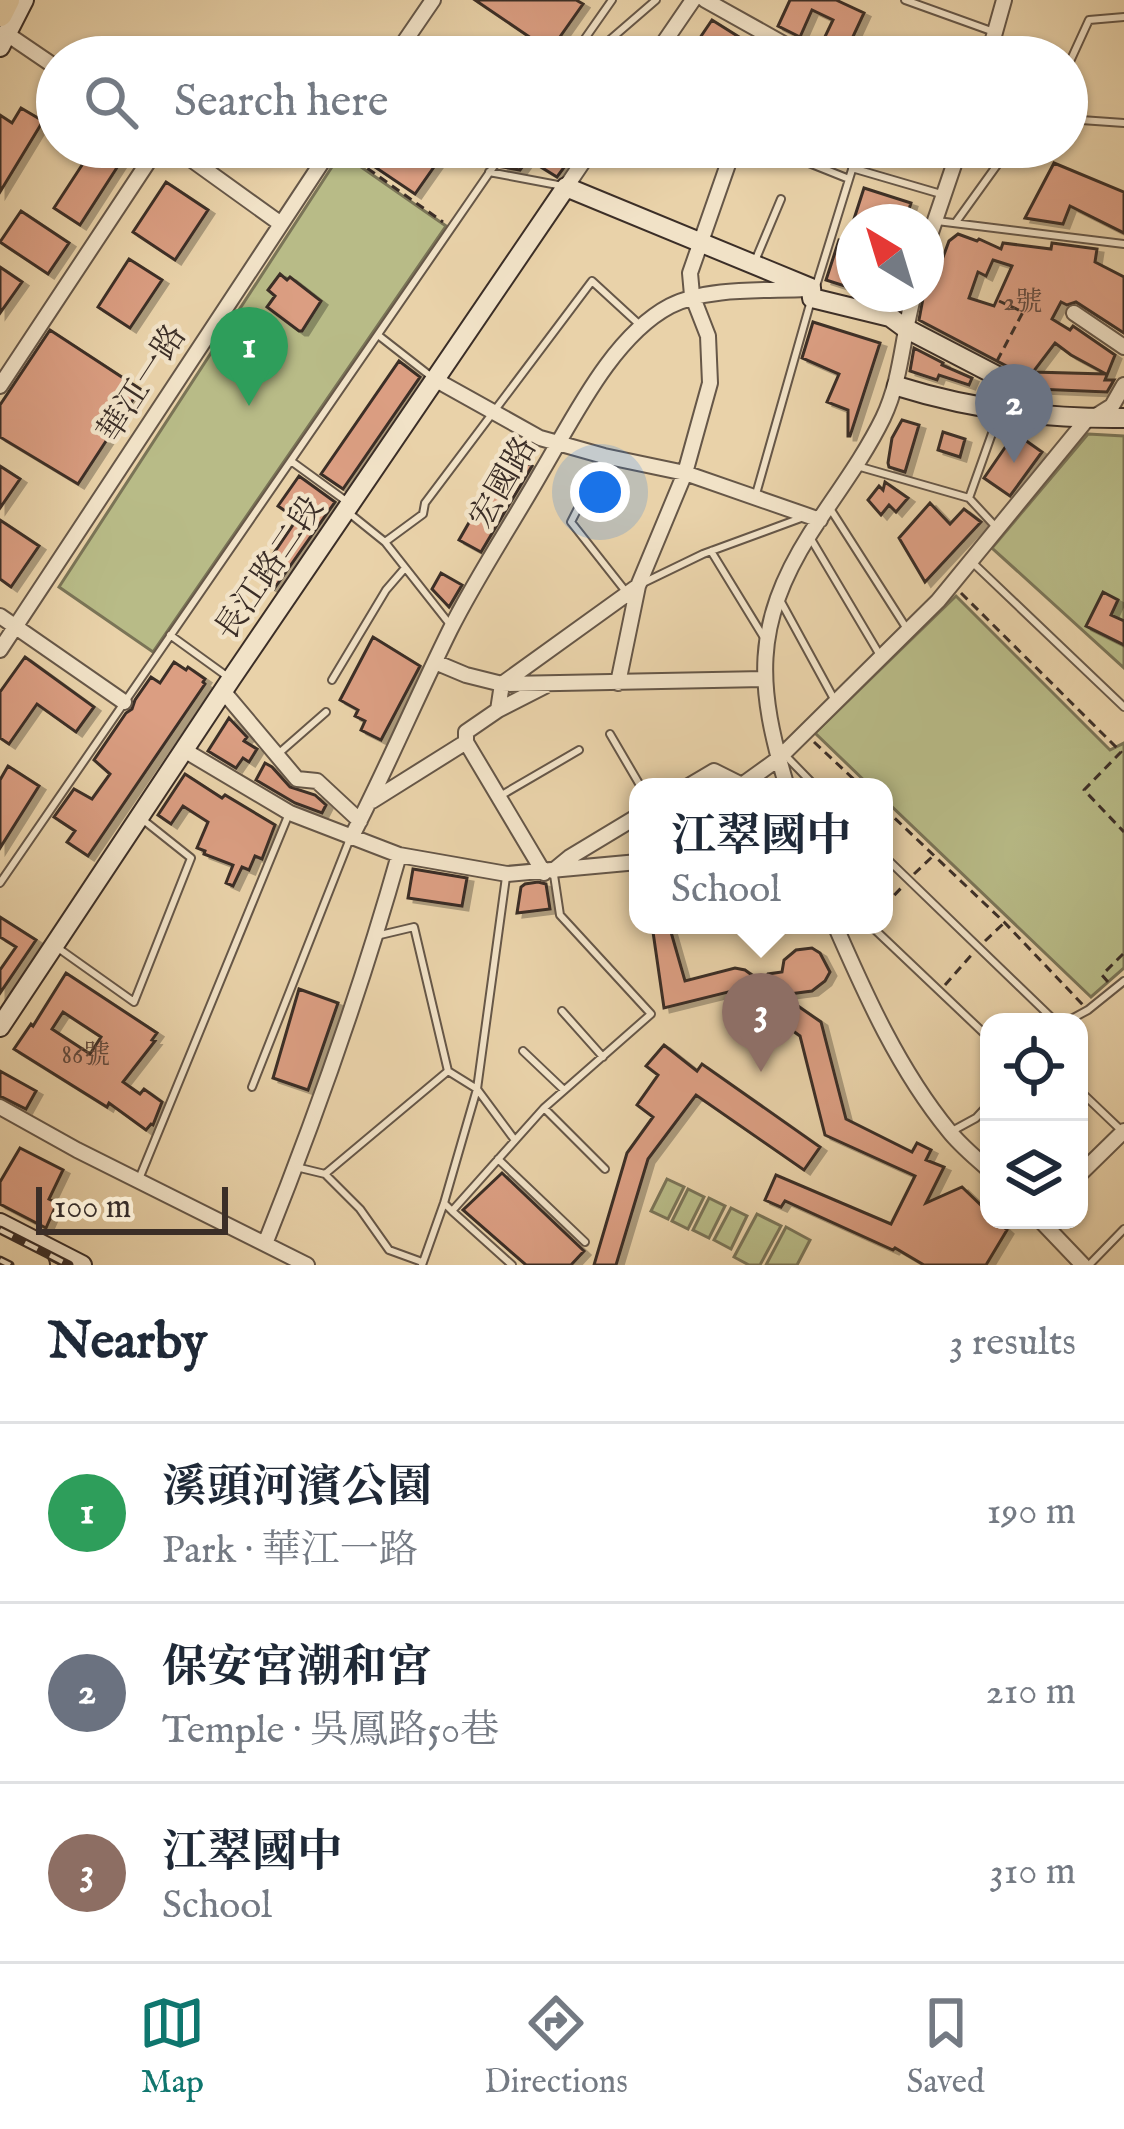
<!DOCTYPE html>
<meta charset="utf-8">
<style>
:root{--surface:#fff;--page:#f2f2f3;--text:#1f2937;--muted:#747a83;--line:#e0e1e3;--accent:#0f766e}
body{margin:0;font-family:"IM FELL English","Noto Serif TC",serif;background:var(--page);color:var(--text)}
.controls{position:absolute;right:36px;bottom:36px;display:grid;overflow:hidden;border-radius:24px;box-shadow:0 3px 9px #0004}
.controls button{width:108px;height:108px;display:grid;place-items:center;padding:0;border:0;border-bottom:3px solid var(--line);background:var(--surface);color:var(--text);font:60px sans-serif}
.compass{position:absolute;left:836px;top:204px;width:108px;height:108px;border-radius:50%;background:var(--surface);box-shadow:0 3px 9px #0004;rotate:322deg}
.scale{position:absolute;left:36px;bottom:30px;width:192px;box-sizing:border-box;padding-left:12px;border:6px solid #3b2e27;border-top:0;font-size:33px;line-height:42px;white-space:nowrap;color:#3b2e27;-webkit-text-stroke:9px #f1e2c7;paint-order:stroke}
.you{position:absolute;left:600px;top:492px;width:42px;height:42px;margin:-30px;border:9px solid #fff;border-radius:50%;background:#1a73e8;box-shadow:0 0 0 18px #1a73e833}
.badge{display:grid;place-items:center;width:78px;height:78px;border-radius:50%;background:var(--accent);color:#fff;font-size:39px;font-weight:700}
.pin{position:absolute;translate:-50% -99px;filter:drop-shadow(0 3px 6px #0008)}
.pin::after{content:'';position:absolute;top:63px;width:42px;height:36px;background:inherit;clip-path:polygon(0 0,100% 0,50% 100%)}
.popup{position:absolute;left:629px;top:778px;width:264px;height:156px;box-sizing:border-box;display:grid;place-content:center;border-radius:24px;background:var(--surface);filter:drop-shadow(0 3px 9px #0005);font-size:39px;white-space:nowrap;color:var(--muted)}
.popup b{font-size:45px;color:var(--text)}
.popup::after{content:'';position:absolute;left:50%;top:100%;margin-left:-24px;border:24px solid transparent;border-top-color:var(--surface)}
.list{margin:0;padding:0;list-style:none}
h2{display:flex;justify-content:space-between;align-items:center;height:156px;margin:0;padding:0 48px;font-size:51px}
h2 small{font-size:39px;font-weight:400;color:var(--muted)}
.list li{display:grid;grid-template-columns:78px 1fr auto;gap:36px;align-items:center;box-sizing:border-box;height:180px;padding:0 48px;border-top:3px solid var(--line)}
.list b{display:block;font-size:45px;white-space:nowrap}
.list p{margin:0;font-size:39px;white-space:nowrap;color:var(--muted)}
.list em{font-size:39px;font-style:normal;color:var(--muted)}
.icon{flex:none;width:66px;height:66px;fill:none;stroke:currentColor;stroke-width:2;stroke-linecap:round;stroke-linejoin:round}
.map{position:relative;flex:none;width:1124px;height:1265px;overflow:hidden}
.search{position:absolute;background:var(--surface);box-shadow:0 3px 9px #0004;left:36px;right:36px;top:36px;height:132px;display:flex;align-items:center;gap:30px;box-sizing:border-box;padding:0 42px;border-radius:66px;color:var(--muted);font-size:45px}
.sheet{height:696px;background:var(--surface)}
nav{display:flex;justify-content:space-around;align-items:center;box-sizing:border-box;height:168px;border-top:3px solid var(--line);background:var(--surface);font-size:33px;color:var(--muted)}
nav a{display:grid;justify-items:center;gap:6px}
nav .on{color:var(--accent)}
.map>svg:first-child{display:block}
</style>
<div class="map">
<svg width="1124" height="1265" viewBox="0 0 1124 1265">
<defs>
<filter id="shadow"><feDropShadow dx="6" dy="4" stdDeviation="0" flood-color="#0004"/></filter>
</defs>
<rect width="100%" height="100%" fill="#e9d2a9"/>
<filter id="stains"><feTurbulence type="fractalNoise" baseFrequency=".00167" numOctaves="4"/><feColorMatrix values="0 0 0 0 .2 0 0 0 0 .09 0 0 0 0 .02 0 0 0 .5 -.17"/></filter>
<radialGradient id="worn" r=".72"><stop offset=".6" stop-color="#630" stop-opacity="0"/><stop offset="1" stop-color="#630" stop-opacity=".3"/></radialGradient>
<path fill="#b8bb87" stroke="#7a7457" stroke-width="3" d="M 341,153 L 446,226 L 153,652 L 59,587 Z
M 1088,434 L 1124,436 L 1124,668 L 992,548 Z
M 956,596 L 1110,750 L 1124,743 L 1124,968 L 1091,997 L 884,799 L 884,787 L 871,787 L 815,733 Z
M 667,1179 L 684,1187 L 668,1219 L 651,1211 Z
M 688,1189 L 704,1197 L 688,1229 L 672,1221 Z
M 709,1198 L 725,1206 L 709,1238 L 693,1230 Z
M 731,1208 L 747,1216 L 731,1249 L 714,1240 Z
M 757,1214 L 781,1226 L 760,1265 L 749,1265 L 734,1257 Z
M 786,1227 L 810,1240 L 797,1265 L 766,1265 Z"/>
<path fill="#db9e82" stroke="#3b2e27" stroke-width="3" fill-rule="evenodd" filter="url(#shadow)" d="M 475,0 L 576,0 L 583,4 L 550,51 Z
M 790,0 L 836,0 L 864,13 L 844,56 L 821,45 L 833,20 L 812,10 L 800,37 L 778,26 Z
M 712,20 L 739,37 L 725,57 L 687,57 Z
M 21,108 L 43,121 L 0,192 L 0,115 L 12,123 Z
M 62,147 L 119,147 L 127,152 L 80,225 L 54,208 L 84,162 Z
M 381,147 L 433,147 L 443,154 L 415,194 L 369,163 Z
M 514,147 L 579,147 L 557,177 L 528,159 L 520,170 L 502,167 Z
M 1054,163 L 1124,192 L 1124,233 L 1070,206 L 1063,224 L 1025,218 Z
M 166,182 L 208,210 L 175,260 L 133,232 Z
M 864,188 L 911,203 L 905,222 L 853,222 Z
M 21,211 L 69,243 L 48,274 L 0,242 Z
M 958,234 L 977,241 L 979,239 L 1001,249 L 1003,243 L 1051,249 L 1052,243 L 1097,249 L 1095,262 L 1124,277 L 1124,333 L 1076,302 L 1067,305 L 1061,302 L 1052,319 L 1070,330 L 1073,326 L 1115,355 L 1105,380 L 1114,380 L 1107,392 L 1036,389 L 1033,392 L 1014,370 L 919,320 L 926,282 L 933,265 L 939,268 L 949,241 ZM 993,260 L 1012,266 L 994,306 L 969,298 L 978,272 L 986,276 ZM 1055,343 L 1071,355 L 1106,374 L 1033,372 Z
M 839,240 L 854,244 L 854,289 L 826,280 Z
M 129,259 L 162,280 L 130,328 L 98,307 Z
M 0,267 L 22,282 L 0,313 Z
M 280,274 L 287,280 L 290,277 L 321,301 L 302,331 L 299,331 L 267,307 L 275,296 L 268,290 Z
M 813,322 L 880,343 L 850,436 L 848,436 L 848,410 L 827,402 L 839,374 L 802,358 Z
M 50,330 L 140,389 L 78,484 L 0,437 L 0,405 Z
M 914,348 L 943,363 L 942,365 L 972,378 L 969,385 L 939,375 L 937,380 L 910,371 Z
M 399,361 L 420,377 L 343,489 L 321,474 Z
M 902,420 L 919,425 L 905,472 L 889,467 L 888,463 L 892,438 Z
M 943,432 L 965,439 L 960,457 L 938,450 Z
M 1015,433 L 1042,452 L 1010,496 L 984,478 Z
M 509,453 L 532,466 L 481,552 L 459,540 Z
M 0,466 L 20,479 L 0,508 Z
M 299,476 L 335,502 L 274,589 L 257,578 L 297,519 L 278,506 Z
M 885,482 L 908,498 L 896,512 L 889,505 L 881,515 L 868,500 L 879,486 L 883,490 Z
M 930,503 L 950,524 L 964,509 L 981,522 L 925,582 L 899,538 Z
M 0,520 L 39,546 L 11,587 L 0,579 Z
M 441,573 L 462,585 L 449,607 L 432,589 Z
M 1103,592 L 1118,600 L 1111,615 L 1124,621 L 1124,645 L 1086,626 Z
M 373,637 L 420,666 L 381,740 L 361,730 L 365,721 L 355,716 L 358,710 L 340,700 Z
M 25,657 L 94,707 L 76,732 L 37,704 L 9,744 L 0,738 L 0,692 Z
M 174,662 L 186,670 L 188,667 L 205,679 L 203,682 L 205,684 L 88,856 L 67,842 L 75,831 L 54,817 L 74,789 L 92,799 L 110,774 L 94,760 L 126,713 L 132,709 L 135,700 L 151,677 L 160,683 Z
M 229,718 L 247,737 L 244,741 L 257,749 L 249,762 L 243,758 L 236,768 L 208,751 Z
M 265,763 L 272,767 L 290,787 L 315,795 L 326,805 L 322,813 L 295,803 L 256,780 Z
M 8,766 L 39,786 L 0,848 L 0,780 Z
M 185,774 L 222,798 L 225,795 L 275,825 L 262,859 L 255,856 L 249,870 L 242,867 L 233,886 L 226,883 L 233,865 L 204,854 L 205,851 L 197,848 L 208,822 L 183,806 L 171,824 L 158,815 Z
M 413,869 L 467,878 L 462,906 L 408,898 Z
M 538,882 L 546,884 L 550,909 L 517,913 L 521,887 L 525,884 Z
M 0,917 L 36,940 L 0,993 L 0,970 L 16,947 L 0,937 Z
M 652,925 L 669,925 L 685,981 L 735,968 L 745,970 L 763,983 L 768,974 L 782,972 L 784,960 L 796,950 L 812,948 L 820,953 L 830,972 L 825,981 L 812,991 L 782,995 L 821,1022 L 846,1119 L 912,1152 L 917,1143 L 931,1150 L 926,1160 L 944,1167 L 926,1203 L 962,1187 L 989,1213 L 989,1220 L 996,1220 L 1007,1230 L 986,1265 L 924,1265 L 895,1248 L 893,1250 L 785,1201 L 781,1207 L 765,1200 L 776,1175 L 891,1224 L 915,1176 L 825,1135 L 800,1036 L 736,990 L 664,1008 Z
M 66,973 L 157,1033 L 152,1040 L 155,1041 L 123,1082 L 140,1094 L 144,1089 L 162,1102 L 153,1125 L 151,1124 L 146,1130 L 109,1103 L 107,1107 L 14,1049 L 31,1024 L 33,1026 ZM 63,1012 L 101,1037 L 90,1054 L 52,1029 Z
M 299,989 L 338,1003 L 308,1090 L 273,1078 Z
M 664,1045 L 697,1071 L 702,1064 L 820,1147 L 804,1170 L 696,1095 L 648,1159 L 616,1265 L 594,1265 L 627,1153 L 653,1117 L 637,1105 L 658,1075 L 646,1066 Z
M 0,1071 L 36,1091 L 26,1109 L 0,1096 Z
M 20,1148 L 63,1170 L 49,1199 L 57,1203 L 46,1228 L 0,1204 L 0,1182 Z
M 502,1173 L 584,1251 L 571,1265 L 526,1265 L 463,1210 Z"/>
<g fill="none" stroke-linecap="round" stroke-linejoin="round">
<g stroke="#665748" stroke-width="10">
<path id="lane" d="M 905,0 L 994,32
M 572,57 L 612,0
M 590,57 L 656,0
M 1067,68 L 1089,20 L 1124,17
M 1067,119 L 1124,123
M 769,147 L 849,179
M 852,168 L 941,194
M 489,172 L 563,186
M 937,221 L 1124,244
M 956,222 L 1010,147
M 755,261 L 781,199
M 816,286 L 859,147
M 378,335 L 433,378
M 603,459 L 571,522 L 627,593
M 291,461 L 346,501
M 857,466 L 969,498 L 995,526
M 756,494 L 810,304
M 969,498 L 1000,411
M 831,510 L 907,629
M 349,513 L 385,542 L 452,627
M 811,539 L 881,657
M 385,542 L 423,514 L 425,503 L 592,281 L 641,326
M 711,551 L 763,636
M 973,563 L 1124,707
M 641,584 L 703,554 L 801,518
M 780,600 L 834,699
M 170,635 L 228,677
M 332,680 L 386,590 L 405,568
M 610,734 L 641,787
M 278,754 L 326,712
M 785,755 L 816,787
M 500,796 L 579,750
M 884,856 L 1056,1022
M 0,883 L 507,147
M 870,925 L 989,1038
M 376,936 L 414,927 L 448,1071
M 58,948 L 134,1002 L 191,858 L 142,819
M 562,1011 L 603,1057
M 1066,1022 L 1088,1010 L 1124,981
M 523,1051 L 564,1090
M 448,1071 L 477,1089 L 514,1139
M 252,1087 L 349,841
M 1079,1090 L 1124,1133
M 544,1108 L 605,1169
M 954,1130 L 976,1118 L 989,1104
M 498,1159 L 585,1242
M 296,1167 L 325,1174 L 360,1209 L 389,1250 L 422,1262
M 325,1174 L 448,1071
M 139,1179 L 288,816
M 444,1203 L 452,1211 L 544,1108 L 651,1014 L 560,915 L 554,875
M 452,1211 L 512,1265
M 422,1265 L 444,1203 L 477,1089 L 506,877
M 1089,1265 L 1124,1229"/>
</g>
<g stroke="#665748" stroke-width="18">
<path id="street" d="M 705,0 L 791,48 L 815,57
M 7,34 L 57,68
M 394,57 L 433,0
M 654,57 L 693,0
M 988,57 L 1004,0
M 174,147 L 281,224
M 566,187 L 593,147
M 926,247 L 960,147
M 1074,313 L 1124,347
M 436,380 L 540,438 L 604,456 L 685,473 L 820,520
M 0,386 L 158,147
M 1096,416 L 1112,406 L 1124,385
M 0,616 L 124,702
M 0,650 L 332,147
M 435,662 L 466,675 L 502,684 L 764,679
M 618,683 L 638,586 L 685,473 L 710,383 L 708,336 L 692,295 L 690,273 L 734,147
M 223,691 L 297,779 L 317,781 L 360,821
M 498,710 L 502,684 L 638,586
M 466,742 L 544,873
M 184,750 L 290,813 L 399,855 L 507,874 L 638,862
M 687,787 L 714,771 L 742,785 L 778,759 L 938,601 L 1088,418
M 787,787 C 757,687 752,626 810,534 C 835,495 863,459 883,418 C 902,378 902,337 914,294
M 372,801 L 466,742 L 466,732 L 498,710 L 545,686
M 351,838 C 386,770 416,699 450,630 C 477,576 512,524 542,471 C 574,417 613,336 670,306 C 707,287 764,291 806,289
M 553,871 L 570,857 L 638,816
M 835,925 C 866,996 899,1070 949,1131 C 960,1145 976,1158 989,1170
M 0,1107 L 77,1150 L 307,1265
M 1079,1175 L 1124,1131
M 1040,1220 L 1083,1265
M 265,1244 C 316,1116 362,986 399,855"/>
</g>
<g stroke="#3b2e27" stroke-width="22">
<path id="secondary" d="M 0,47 L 24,0
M 897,386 C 970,409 1047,419 1124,418
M 0,1027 L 231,679 L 566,187 L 811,288 L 812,298 L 890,317 L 905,328 L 1007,381 L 1032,413
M 0,1223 L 82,1265"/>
</g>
<g stroke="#3b2e27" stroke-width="28">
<path id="highway" d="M 0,14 L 7,0
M 0,1246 L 37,1265"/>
</g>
<path stroke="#3b2e27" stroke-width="3" stroke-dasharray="9 6" stroke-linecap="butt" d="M 343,151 L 443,222
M 997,361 L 1023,312 L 999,301
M 961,593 L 1121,752 L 1084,790 L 1124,832
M 814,742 L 862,787
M 884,808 L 1005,923 L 1083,1005
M 914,874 L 933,856
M 884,906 L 903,886
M 985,941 L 1004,923
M 1108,982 L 1102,975 L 1124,953
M 945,985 L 974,952"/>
<use href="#lane" stroke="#f1e2c7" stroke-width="6"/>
<use href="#street" stroke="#f1e2c7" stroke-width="14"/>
<use href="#secondary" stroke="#f1e2c7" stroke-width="18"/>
<use href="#highway" stroke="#e9d2a9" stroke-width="24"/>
<g stroke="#3b2e27" stroke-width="9">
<path id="rail" d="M 0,1230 L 69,1265
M 0,1260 L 10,1265"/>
</g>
<use href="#rail" stroke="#f1e2c7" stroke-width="4.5" stroke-dasharray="14" stroke-linecap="butt"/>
</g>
<g text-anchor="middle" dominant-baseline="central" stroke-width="9" stroke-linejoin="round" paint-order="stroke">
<g font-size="27" fill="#634a3e">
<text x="1023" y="303">2號</text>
<text x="86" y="1056">86號</text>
</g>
<g font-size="33" fill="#3b2e27" stroke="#f1e2c7">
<text transform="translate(143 384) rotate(-57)">華江一路</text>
<text transform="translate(504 483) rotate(-60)">宏國路</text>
<text transform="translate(270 569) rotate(-56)">長江路二段</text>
</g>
</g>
<rect width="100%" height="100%" filter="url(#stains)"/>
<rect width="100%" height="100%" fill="url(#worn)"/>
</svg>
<div class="controls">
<button><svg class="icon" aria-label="locate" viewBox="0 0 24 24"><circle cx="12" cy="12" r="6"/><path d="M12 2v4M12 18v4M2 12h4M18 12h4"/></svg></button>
<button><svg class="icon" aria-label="layers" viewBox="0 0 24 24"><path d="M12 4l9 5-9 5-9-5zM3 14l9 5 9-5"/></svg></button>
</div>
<svg class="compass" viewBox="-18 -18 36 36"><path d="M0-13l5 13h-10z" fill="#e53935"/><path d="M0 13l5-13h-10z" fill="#747a83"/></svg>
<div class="scale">100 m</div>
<div class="you"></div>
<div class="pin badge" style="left:249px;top:406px;background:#2e9e5b">1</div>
<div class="pin badge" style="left:1014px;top:463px;background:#6b7280">2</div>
<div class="pin badge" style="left:761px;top:1072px;background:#8d6e63">3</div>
<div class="popup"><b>江翠國中</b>School</div>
<div class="search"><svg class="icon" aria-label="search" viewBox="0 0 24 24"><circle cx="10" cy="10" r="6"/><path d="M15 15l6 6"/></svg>Search here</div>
</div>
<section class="sheet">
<h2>Nearby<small>3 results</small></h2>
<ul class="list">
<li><span class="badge" style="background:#2e9e5b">1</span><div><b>溪頭河濱公園</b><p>Park · 華江一路</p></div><em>190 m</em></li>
<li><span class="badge" style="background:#6b7280">2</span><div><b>保安宮潮和宮</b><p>Temple · 吳鳳路50巷</p></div><em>210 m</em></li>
<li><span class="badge" style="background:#8d6e63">3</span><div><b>江翠國中</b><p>School</p></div><em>310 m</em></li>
</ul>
</section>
<nav>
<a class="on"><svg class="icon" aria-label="map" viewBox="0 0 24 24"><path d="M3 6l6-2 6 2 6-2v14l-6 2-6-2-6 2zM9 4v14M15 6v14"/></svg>Map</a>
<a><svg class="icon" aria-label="directions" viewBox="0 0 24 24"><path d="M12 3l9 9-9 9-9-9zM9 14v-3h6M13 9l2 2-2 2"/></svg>Directions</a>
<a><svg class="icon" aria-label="saved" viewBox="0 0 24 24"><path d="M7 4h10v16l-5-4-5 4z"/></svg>Saved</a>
</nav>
